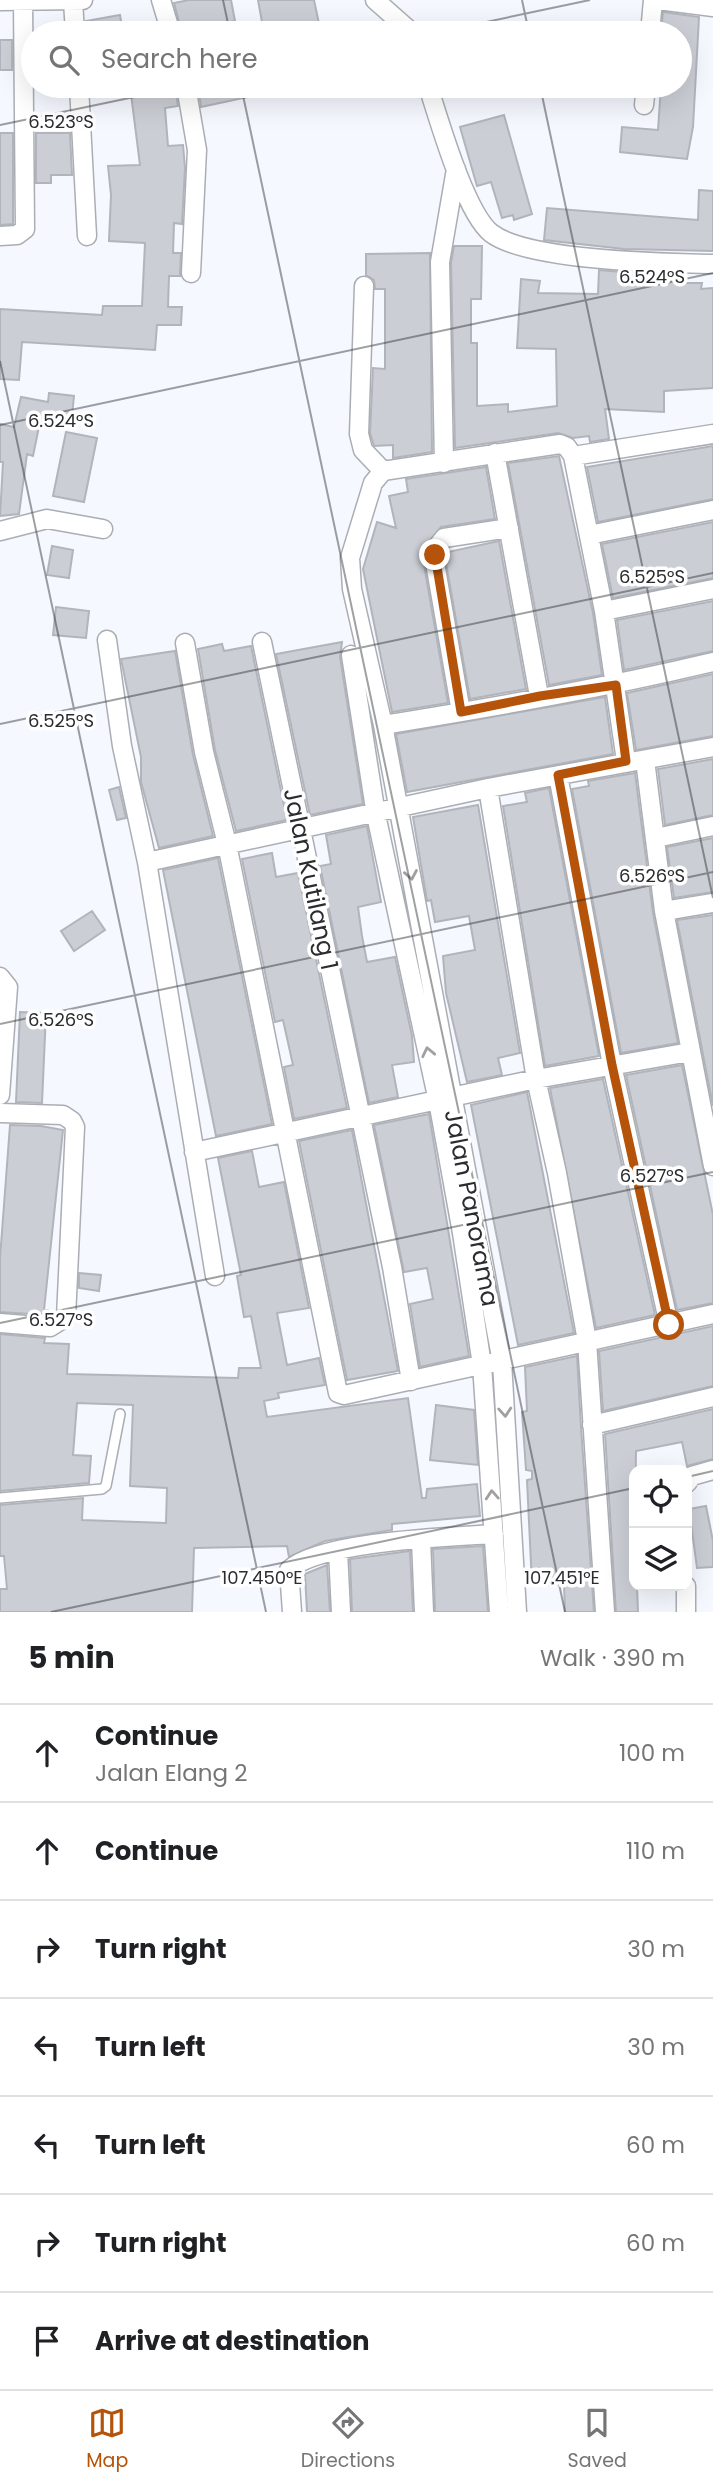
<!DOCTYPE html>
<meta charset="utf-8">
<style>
:root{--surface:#fff;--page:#f6f6f6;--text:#202124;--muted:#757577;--line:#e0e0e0;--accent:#b45309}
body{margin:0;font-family:Poppins,sans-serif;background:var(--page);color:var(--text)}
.controls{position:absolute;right:21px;bottom:21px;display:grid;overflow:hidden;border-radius:14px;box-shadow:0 7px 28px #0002}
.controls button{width:63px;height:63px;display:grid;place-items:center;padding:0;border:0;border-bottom:2px solid var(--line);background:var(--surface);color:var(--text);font:35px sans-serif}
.stop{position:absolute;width:21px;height:21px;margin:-16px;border:5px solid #b45309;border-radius:50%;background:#fff}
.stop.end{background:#b45309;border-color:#fff;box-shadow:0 2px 7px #0008}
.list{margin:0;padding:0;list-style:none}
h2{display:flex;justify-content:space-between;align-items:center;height:91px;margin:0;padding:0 28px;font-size:30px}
h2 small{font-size:23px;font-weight:400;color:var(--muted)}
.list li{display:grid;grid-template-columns:46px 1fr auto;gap:21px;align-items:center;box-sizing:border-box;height:98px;padding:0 28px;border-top:2px solid var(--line)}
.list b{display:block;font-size:26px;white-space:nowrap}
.list p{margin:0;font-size:23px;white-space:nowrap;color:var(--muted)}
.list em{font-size:23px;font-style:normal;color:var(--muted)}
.icon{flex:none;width:38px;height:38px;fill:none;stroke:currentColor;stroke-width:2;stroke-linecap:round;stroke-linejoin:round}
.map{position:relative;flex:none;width:713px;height:1612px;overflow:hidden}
.search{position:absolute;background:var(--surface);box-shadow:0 7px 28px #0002;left:21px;right:21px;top:21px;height:77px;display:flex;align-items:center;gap:18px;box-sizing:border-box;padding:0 24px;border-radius:38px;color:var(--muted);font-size:26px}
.sheet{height:777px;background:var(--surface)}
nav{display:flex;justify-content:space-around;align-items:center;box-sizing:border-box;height:98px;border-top:2px solid var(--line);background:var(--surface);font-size:19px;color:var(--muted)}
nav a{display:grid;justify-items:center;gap:4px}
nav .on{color:var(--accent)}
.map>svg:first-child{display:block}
</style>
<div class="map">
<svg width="713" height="1612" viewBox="0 0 713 1612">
<rect width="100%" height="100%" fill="#f5f8ff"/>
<path fill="#cbcfd5" stroke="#b1b5bb" stroke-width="2" d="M 189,0 L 231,0 L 235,21 L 226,23 L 228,33 L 182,33 L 174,3 Z
M 258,0 L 314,0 L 321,33 L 264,33 Z
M 663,12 L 699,17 L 693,127 L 687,159 L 620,152 L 622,127 L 658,130 L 661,86 L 680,86 L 680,33 L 661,33 Z
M 120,15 L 123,33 L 86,33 L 86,21 Z
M 0,40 L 12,40 L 12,70 L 0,70 Z
M 130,86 L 175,86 L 178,106 L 165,108 L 168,146 L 183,145 L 185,168 L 182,224 L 174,223 L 173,253 L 181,253 L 180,276 L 169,276 L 168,307 L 182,307 L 181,325 L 157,325 L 155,350 L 22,342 L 19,380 L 0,379 L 0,309 L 102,315 L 103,306 L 142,306 L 145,243 L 109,241 L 111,195 L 108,166 L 140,165 Z
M 198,86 L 271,86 L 271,92 L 201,107 Z
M 504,115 L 532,214 L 514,220 L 513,215 L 502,218 L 491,182 L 477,186 L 460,127 Z
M 0,133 L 13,133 L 13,224 L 0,225 Z
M 36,133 L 70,133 L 72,175 L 51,175 L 51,183 L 36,183 Z
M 699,190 L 713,191 L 713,251 L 624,249 L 544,240 L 547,208 L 698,220 Z
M 454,246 L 482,246 L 481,299 L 471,299 L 471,343 L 477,343 L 477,406 L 508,404 L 508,412 L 557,406 L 556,349 L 517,348 L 521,279 L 540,281 L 538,293 L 598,294 L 599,270 L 622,272 L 622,275 L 679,275 L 680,283 L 702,283 L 701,289 L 713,288 L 713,388 L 664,391 L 664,412 L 605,409 L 609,439 L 590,442 L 589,436 L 573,438 L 558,433 L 455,448 L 451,263 Z
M 430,253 L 432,452 L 393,458 L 393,445 L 374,446 L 370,433 L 373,368 L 385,369 L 385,289 L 375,289 L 374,280 L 366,275 L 366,254 Z
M 49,393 L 74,396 L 71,425 L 40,422 L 33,456 L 27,454 L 19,514 L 0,516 L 3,462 L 0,462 L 0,424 L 14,427 L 21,397 L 48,402 Z
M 66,432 L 97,438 L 84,502 L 53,496 Z
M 713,446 L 713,499 L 598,522 L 587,467 Z
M 559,456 L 593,613 L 602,675 L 549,685 L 508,463 Z
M 486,467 L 495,519 L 441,527 L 426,546 L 424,565 L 448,703 L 392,712 L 363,569 L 377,522 L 396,528 L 389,496 L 408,492 L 406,479 Z
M 713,522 L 713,578 L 613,598 L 602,544 Z
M 499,541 L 526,689 L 470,699 L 446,563 L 448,552 Z
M 52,546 L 73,550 L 69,578 L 47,575 Z
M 713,601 L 713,651 L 624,670 L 617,620 Z
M 56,607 L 89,611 L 86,638 L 53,635 Z
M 342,642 L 340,657 L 363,804 L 310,815 L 276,654 Z
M 222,644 L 224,651 L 251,646 L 287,820 L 236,831 L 215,750 L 198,649 Z
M 175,651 L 193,755 L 213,836 L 159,848 L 141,782 L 141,757 L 121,659 Z
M 713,674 L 713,736 L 636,750 L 627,693 Z
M 605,697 L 613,754 L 407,792 L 396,734 Z
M 713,759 L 713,815 L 665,825 L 658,769 Z
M 635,773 L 653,913 L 678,1043 L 621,1053 L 572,789 L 589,786 L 588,781 Z
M 119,787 L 126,818 L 117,820 L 109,790 Z
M 549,788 L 599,1056 L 545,1066 L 503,806 L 527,802 L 525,793 Z
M 478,805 L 520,1053 L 498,1058 L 502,1075 L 467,1082 L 446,993 L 443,956 L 475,950 L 469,916 L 435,922 L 431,900 L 427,901 L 413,817 Z
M 367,826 L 381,902 L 358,907 L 362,936 L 367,962 L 395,957 L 412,1036 L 414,1062 L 392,1065 L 398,1097 L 369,1103 L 320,866 L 331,864 L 326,835 Z
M 713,838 L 713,892 L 674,898 L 667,847 Z
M 272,853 L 276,877 L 298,873 L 347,1108 L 294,1119 L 284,1067 L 293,1065 L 283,1020 L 275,1022 L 242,859 Z
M 218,858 L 272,1124 L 216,1136 L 163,870 Z
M 92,911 L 105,930 L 74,951 L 61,931 Z
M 713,915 L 713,1106 L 677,920 Z
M 20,1012 L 46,1013 L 42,1103 L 16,1102 Z
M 682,1065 L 713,1215 L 713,1303 L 677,1310 L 626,1075 Z
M 603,1079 L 655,1315 L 596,1328 L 550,1088 Z
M 527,1092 L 574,1333 L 518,1345 L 471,1105 Z
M 429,1114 L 469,1356 L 420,1367 L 410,1304 L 433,1299 L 427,1268 L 404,1272 L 374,1125 Z
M 10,1125 L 41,1126 L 63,1130 L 44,1310 L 48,1310 L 47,1315 L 0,1312 L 0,1258 Z
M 352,1130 L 398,1371 L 347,1380 L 299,1141 Z
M 252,1151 L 259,1187 L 284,1182 L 309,1308 L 277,1313 L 287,1365 L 319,1358 L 325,1385 L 278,1393 L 279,1398 L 264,1401 L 267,1417 L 408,1398 L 422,1498 L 426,1498 L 427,1489 L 477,1484 L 480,1516 L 392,1524 L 392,1530 L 325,1541 L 289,1557 L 287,1546 L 194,1548 L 192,1612 L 0,1612 L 0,1589 L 7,1589 L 4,1556 L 0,1556 L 0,1505 L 83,1498 L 82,1520 L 166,1523 L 167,1488 L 130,1486 L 133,1405 L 77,1403 L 73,1455 L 91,1456 L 89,1483 L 0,1491 L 0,1334 L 45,1338 L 44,1343 L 69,1344 L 67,1374 L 238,1378 L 239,1368 L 261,1368 L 251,1316 L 244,1317 L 237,1276 L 241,1275 L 218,1158 Z
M 79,1273 L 101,1275 L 99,1291 L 79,1288 Z
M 713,1326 L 713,1386 L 603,1411 L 599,1351 Z
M 577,1356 L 581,1427 L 594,1612 L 565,1612 L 564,1584 L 532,1585 L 527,1480 L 532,1479 L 532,1471 L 526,1470 L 522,1412 L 527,1411 L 525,1367 Z
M 436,1405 L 474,1410 L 478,1465 L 430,1460 Z
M 713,1409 L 713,1459 L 687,1466 L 682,1442 L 636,1451 L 634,1586 L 637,1586 L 638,1612 L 616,1612 L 605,1434 Z
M 706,1506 L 713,1541 L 713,1567 L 697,1568 L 689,1509 Z
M 483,1546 L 488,1612 L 435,1612 L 433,1549 Z
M 410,1551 L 413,1612 L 352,1612 L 350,1559 Z
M 327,1565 L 330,1612 L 307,1612 L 305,1574 Z"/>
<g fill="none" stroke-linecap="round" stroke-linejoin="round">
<g stroke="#aaaeb4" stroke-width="12">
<path id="lane" d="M 0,1498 L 102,1489 L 106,1486 L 120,1414"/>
</g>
<g stroke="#aaaeb4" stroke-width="21">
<path id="street" d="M 161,0 L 171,33
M 375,0 L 409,30
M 658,0 L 713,7
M 0,1 L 83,0
M 73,1 L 75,33
M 650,33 L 653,0
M 79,86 L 87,236
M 186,86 L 197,150 L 191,273
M 428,86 C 439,120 465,212 491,233 C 527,261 665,263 713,264
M 644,105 L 646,86
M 0,236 L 17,235 L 25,229 L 23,1
M 364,286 L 359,434 L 363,450 L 383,471 L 373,483 L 350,558 L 352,589 L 383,725 L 502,1362 L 517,1612
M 495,453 L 539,696
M 573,456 L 713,434
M 444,463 L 440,262 L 456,169
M 383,471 L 560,444 L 567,447 L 573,456 L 604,611 L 626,761
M 0,531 L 47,519 L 103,529
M 589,535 L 713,510
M 604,611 L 713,589
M 107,640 L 122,746 L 147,862 L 215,1276
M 262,642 L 392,1267 L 411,1381
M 185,643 L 204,752 L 227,844 L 338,1393 L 344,1395 L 713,1314
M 351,655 L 376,815 L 438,1101 L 462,1233 L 482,1365 L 499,1612
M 461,712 L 435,563 L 437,547 L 444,538 L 509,528
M 383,725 C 494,707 604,688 713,662
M 645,760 L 664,911 L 713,1166
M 558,775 L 612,1065 L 669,1325
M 488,788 L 536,1079 L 557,1173 L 587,1341 L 605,1612
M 656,838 L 713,826
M 147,862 L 488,788 L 713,747
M 664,911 L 713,903
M 0,977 L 8,987 L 0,1095
M 0,1113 L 63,1115 L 72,1121 L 75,1127 L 66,1317 L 50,1327 L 0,1323
M 194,1152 L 536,1079 L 690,1052
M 592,1425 L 713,1397
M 687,1483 L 692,1476 L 713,1470
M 421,1540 L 424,1612
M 338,1551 L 341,1612
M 292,1612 L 289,1570 C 319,1541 450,1537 494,1534
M 686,1612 L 686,1586"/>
</g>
<use href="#lane" stroke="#fff" stroke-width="9"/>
<use href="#street" stroke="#fff" stroke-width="18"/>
</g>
<defs><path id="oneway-chevron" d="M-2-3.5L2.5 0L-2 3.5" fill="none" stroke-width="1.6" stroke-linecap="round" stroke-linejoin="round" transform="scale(1.75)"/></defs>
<g stroke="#a0a0a1">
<use href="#oneway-chevron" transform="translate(411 875) rotate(80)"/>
<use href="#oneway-chevron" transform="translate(428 1052) rotate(-102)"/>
<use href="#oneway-chevron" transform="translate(505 1412) rotate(86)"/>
<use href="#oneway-chevron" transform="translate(492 1495) rotate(-94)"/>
</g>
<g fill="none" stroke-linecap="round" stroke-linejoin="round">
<path stroke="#b45309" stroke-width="9" d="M 435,555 L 461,712 L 540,696 L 616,685 L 626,761 L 558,775 L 612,1065 L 669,1325"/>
</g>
<path fill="none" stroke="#2b2c2f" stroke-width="2" stroke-opacity="0.45" d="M 223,0 L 230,33M 522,0 L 529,33M 434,33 L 590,0M 241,86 L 565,1612M 540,86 L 713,898M 0,125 L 187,86M 0,361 L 266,1612M 0,425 L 713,273M 0,724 L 713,573M 0,1024 L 713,872M 0,1323 L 713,1172M 687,1477 L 713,1471M 51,1612 L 634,1488"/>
<g text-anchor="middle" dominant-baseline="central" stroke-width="7" stroke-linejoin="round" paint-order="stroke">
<g font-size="24" fill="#2b2c2f" stroke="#fff">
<text transform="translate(311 879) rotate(78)">Jalan Kutilang 1</text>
<text transform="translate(472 1208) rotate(79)">Jalan Panorama</text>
</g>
</g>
<g font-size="18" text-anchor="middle" fill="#2b2c2f" stroke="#fff" stroke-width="7" stroke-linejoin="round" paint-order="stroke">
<text x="61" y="128">6.523°S</text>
<text x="652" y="283">6.524°S</text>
<text x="61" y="427">6.524°S</text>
<text x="652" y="583">6.525°S</text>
<text x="61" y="727">6.525°S</text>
<text x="652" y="882">6.526°S</text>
<text x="61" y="1026">6.526°S</text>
<text x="652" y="1182">6.527°S</text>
<text x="61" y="1326">6.527°S</text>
<text x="262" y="1584">107.450°E</text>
<text x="562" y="1584">107.451°E</text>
</g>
</svg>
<div class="controls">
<button><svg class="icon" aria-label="locate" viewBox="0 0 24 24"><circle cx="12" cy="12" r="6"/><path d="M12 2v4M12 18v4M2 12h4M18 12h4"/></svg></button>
<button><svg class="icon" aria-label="layers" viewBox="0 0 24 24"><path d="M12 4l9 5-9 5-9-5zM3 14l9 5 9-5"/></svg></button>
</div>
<div class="stop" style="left:669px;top:1325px"></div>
<div class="stop end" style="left:435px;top:555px"></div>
<div class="search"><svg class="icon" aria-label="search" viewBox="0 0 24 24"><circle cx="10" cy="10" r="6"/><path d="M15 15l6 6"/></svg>Search here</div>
</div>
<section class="sheet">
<h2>5 min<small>Walk · 390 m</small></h2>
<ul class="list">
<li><svg class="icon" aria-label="ahead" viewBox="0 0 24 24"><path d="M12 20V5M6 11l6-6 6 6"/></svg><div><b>Continue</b><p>Jalan Elang 2</p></div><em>100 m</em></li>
<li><svg class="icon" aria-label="ahead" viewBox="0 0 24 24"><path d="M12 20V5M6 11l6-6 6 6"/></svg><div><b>Continue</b></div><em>110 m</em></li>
<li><svg class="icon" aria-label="right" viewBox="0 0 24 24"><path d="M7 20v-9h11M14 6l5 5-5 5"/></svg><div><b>Turn right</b></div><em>30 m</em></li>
<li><svg class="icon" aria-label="left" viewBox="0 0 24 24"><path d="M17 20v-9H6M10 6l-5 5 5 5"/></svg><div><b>Turn left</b></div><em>30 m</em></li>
<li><svg class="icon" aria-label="left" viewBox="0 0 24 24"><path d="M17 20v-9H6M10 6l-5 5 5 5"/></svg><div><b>Turn left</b></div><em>60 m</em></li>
<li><svg class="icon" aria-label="right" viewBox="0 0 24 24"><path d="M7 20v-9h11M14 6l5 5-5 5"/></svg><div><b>Turn right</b></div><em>60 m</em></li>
<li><svg class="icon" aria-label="arrive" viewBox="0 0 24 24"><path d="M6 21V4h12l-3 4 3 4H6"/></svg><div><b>Arrive at destination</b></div></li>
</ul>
</section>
<nav>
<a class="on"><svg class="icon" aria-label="map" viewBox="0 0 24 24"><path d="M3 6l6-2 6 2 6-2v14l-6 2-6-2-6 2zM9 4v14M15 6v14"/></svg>Map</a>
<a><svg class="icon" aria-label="directions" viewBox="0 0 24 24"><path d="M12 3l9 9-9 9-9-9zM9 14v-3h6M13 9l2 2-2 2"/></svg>Directions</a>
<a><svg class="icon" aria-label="saved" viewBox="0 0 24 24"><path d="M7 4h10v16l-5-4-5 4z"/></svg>Saved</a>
</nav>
